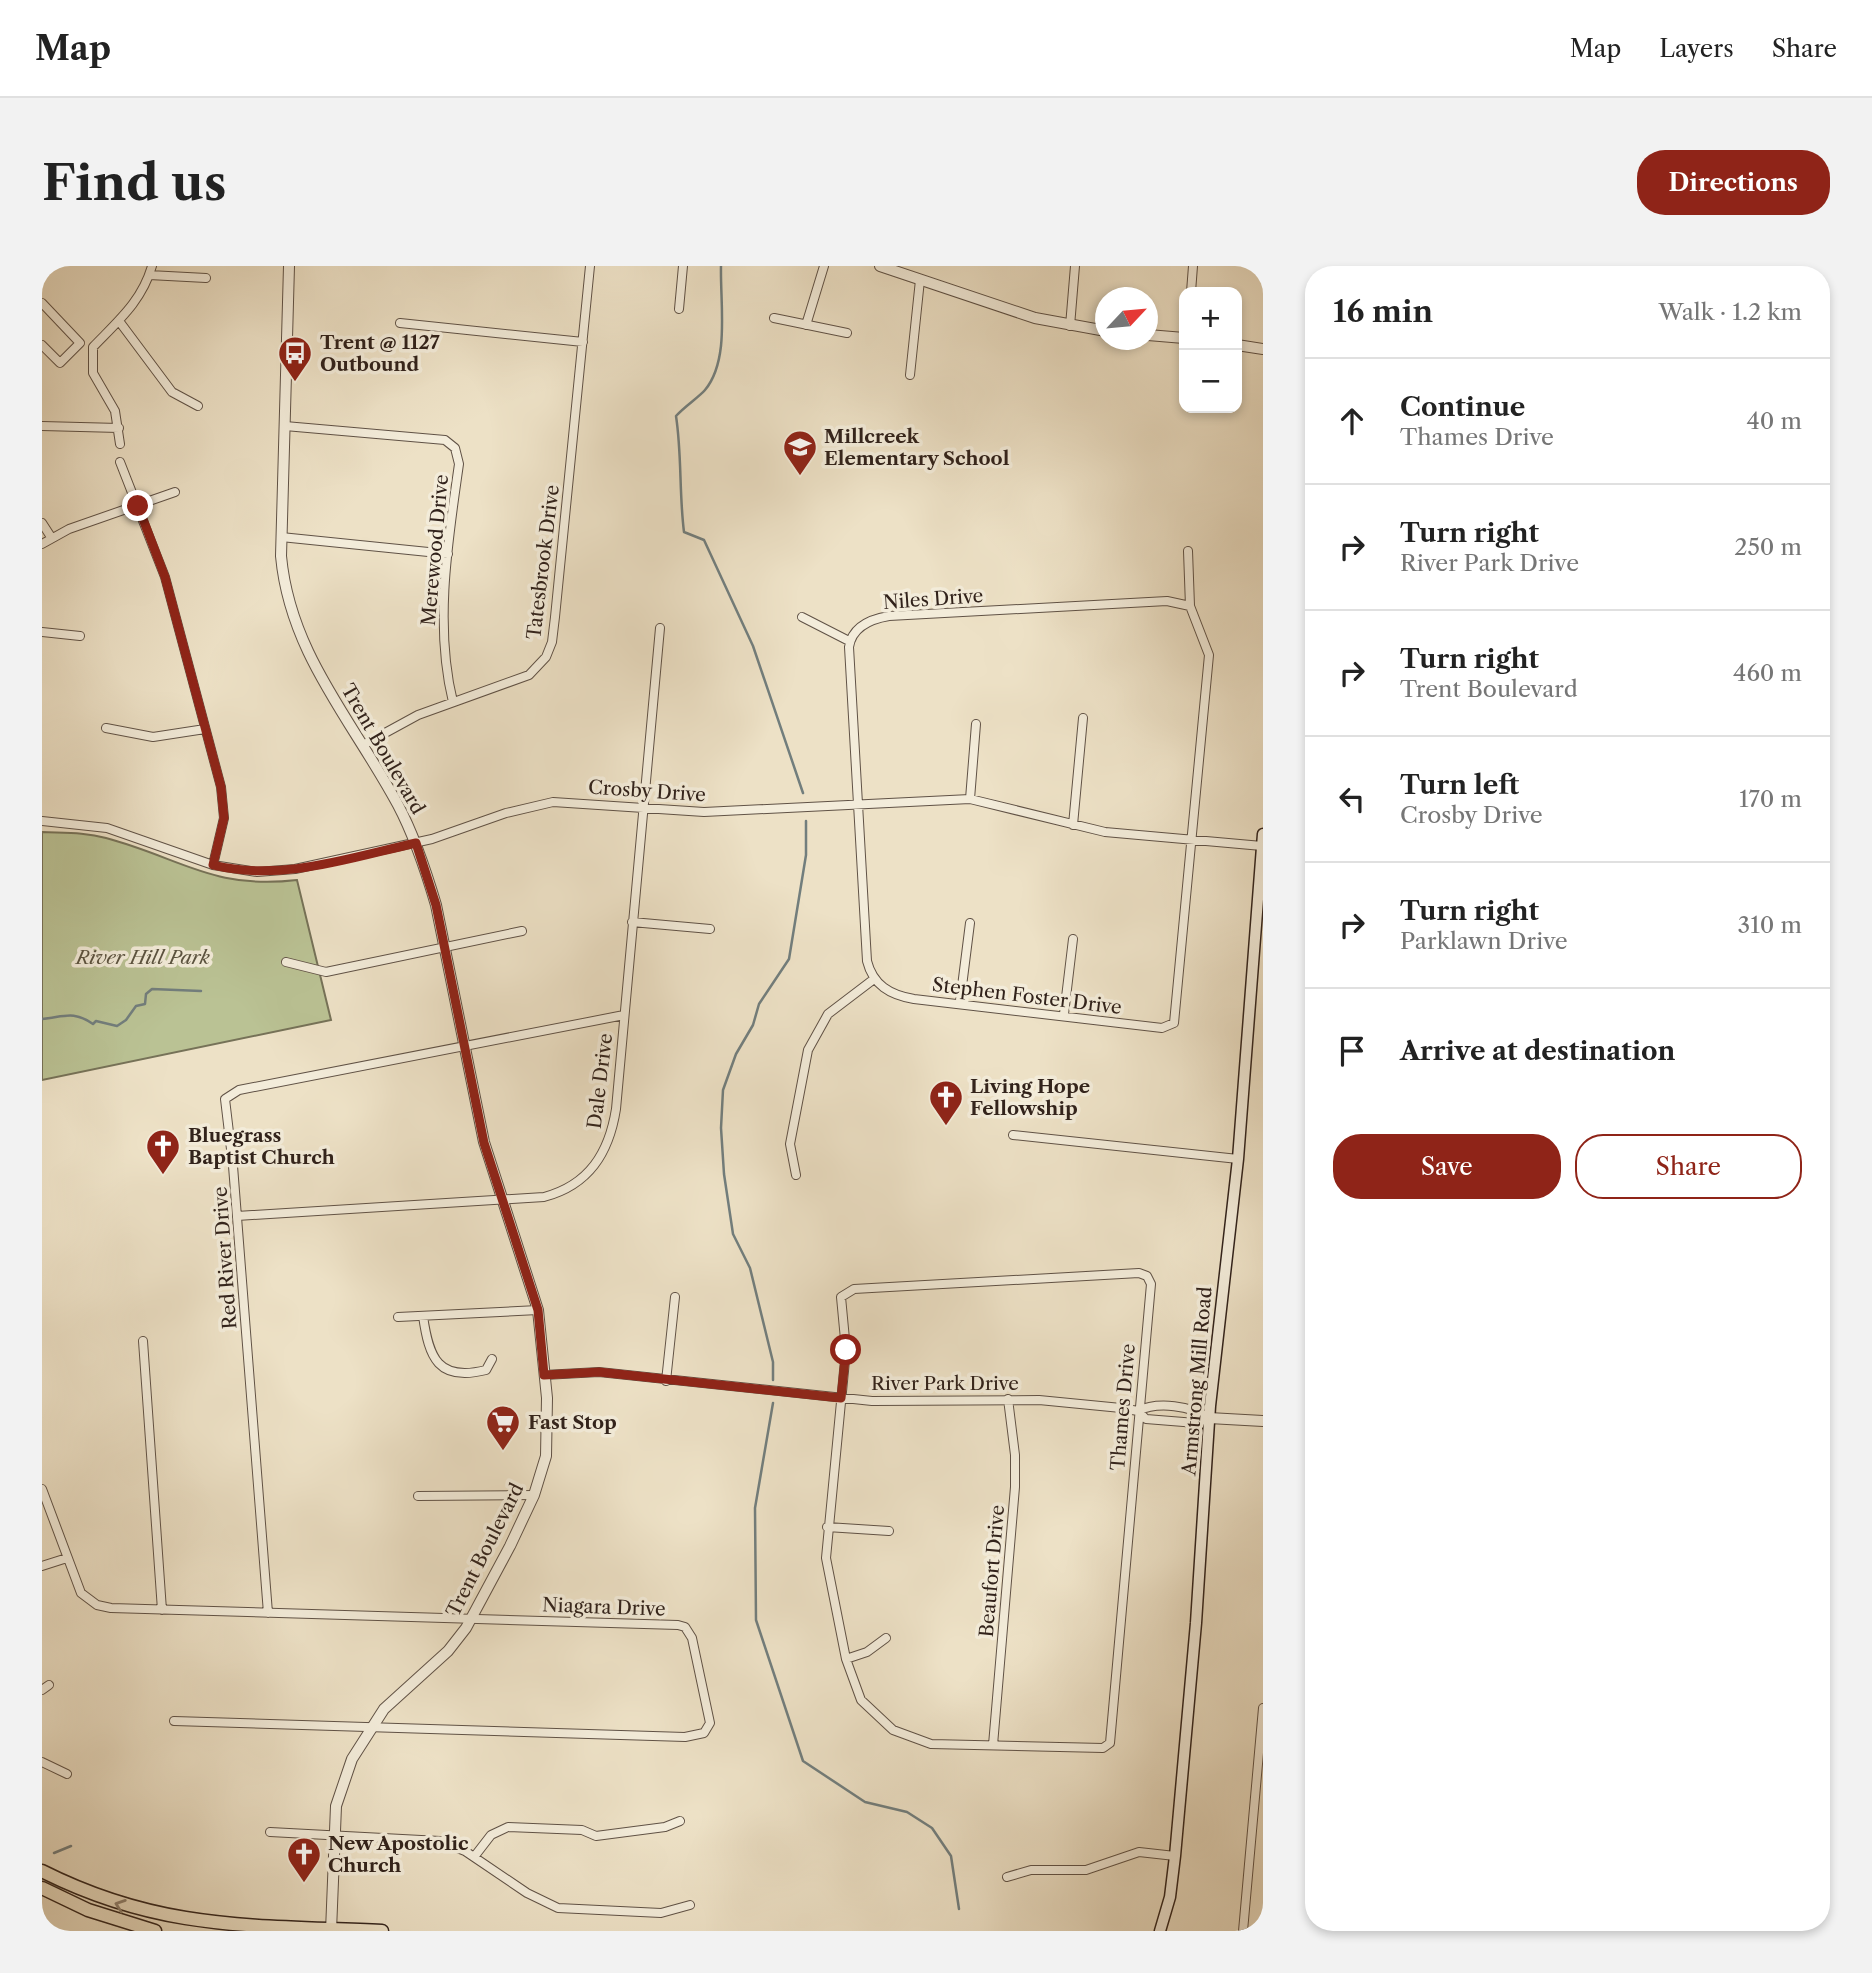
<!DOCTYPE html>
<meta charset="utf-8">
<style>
:root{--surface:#fff;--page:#f2f2f2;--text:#222;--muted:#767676;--line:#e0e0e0;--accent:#8f2418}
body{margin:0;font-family:"Libre Caslon Text",serif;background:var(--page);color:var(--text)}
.controls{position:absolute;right:21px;top:21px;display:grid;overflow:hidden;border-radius:14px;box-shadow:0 4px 10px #0003}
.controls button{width:63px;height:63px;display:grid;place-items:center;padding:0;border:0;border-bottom:2px solid var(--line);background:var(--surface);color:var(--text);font:35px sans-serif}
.compass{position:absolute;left:1053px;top:21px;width:63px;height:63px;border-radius:50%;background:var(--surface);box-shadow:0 4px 10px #0003;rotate:64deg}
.stop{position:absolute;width:21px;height:21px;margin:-16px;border:5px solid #8f2418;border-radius:50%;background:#fff}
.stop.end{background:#8f2418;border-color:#fff;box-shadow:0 2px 7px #0008}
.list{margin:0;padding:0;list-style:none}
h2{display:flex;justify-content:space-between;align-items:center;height:91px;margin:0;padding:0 28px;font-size:30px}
h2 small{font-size:23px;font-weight:400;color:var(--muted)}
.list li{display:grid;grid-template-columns:46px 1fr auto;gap:21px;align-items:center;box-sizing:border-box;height:126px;padding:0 28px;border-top:2px solid var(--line)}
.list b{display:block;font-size:26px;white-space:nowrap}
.list p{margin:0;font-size:23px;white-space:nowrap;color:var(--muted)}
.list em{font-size:23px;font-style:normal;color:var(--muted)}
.actions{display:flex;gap:14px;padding:21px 28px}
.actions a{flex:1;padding:16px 0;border:2px solid var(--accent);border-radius:28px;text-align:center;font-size:24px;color:var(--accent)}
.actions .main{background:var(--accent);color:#fff}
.icon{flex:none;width:38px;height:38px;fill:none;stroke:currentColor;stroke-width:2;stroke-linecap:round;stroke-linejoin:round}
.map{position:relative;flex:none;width:1221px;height:1665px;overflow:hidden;border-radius:28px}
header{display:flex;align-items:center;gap:42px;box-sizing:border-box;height:98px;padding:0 35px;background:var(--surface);border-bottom:2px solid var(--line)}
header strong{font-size:33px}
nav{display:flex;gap:38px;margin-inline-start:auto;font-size:24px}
.intro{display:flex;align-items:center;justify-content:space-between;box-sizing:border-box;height:168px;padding:0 42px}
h1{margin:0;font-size:49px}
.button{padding:18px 32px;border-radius:28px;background:var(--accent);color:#fff;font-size:24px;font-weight:700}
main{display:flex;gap:42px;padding:0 42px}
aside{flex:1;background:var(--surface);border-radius:28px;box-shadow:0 4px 10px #0003}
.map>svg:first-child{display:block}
</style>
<header>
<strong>Map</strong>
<nav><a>Map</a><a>Layers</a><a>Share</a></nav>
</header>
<div class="intro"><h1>Find us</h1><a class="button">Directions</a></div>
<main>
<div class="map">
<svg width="1221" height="1665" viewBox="0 0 1221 1665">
<rect width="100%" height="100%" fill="#ede1c6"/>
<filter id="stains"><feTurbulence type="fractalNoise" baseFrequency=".00286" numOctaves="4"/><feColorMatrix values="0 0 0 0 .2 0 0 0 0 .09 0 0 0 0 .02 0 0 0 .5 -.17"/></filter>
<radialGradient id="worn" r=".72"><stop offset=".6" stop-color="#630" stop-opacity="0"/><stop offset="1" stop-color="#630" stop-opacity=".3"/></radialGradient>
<path fill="#bac294" stroke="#767258" stroke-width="2" d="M 0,566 C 22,567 43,566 64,572 C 139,592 171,624 255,614 L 289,754 L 0,814 Z"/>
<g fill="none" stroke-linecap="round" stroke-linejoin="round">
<path stroke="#727e7d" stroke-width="2.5" d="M 679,0 C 678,38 688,94 663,124 C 657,131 642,141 634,150 C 640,189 637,227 642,266 L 662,274 L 711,380 L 761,527
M 0,753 C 22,751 31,744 51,758 L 54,755 L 75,760 L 84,754 L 94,740 L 103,738 L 104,728 L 110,723 L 159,725
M 731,1114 L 731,1096 L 708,1002 L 691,968 L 682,908 L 679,862 L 681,824 L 694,788 L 711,759 L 717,738 L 747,693 L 764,589 L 764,555
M 731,1137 L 713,1242 L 714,1354 L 761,1495 L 823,1536 L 865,1546 L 890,1562 L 909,1590 L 917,1643
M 12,1587 L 29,1580"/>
<g stroke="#605246" stroke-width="10">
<path id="minor" d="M 107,9 L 164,12
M 1149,26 L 1151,0
M 0,37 L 38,77 L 18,97 L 0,79
M 637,43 L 641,0
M 732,52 L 805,67
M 77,55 L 130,126 L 156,140
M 358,57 L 541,76
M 764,59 L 782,0
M 1028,60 L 1033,0
M 868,109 L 878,14
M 1142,124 L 1142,113
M 0,160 L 77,162
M 243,160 L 403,174 L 413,182 L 417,198 C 406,275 392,359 411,436
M 78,178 L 73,145 L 51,107 L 51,81 C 76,55 100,35 110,0
M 78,196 L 123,311 L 179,521 L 182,552 L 171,599
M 0,257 L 9,271
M 239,271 L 406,288
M 0,278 L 27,263 L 133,226
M 1146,285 L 1148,340 L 1167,389 L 1132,757 L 1120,762 L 872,733 C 848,729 831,719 825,695 L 807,381 C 810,361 829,353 847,350 L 1125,335 L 1148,340
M 760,351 L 807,375
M 0,366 L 38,370
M 64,462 L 111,471 L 163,463
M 321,479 L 376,449 L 487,409 L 504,391 L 510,376 L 513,351 L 548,0
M 928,533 L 934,458
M 0,555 L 65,562 L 171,599 L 215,606 L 253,603 L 390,573 L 464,547 L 511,536 L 662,546 L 928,533 L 1063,566 L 1220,580
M 1031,559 L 1041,452
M 590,656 L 668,663
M 244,696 L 284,706 L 480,665
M 918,736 L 928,657
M 1022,748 L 1031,673
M 971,869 L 1196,893
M 754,909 L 748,878 L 766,784 L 786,748 L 832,713
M 195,950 L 502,931 C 547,919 567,887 574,843 L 618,362
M 1097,1007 L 1105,1010 L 1109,1018 L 1068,1477 L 1061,1482 L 889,1478 L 851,1464 L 819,1434 L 804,1393 L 784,1292 L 804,1084 L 799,1031 L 812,1023 Z
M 381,1050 C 387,1092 396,1116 444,1104 L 450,1093
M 356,1051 L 496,1044
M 101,1075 L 120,1344
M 502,1109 L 557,1106 L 830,1135 L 997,1134 L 1079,1142 L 1096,1145 L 1104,1153 L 1154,1157 L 1167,1152
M 624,1115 L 633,1031
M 1096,1145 C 1116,1135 1149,1140 1167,1152
M 0,1223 L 39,1327 L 55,1339 L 69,1342 L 636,1359 L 643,1361 L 650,1372 L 668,1457 L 662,1467 L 643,1471 L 132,1455
M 376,1230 L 492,1229
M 785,1261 L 847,1265
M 0,1300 L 25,1292
M 226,1347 L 191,900 L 183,833 L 197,824 L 582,749
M 804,1393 L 825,1386 L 844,1372
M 0,1424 L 7,1419
M 951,1479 L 973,1221 L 973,1189 L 966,1133
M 0,1496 L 25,1508
M 228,1566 L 398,1575 L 423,1585 L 485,1627 L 516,1642 L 619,1647 L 648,1639
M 432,1591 L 449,1569 L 466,1561 L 540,1564 L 554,1570 L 623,1561 L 638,1555
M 965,1611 L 989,1604 L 1044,1604 L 1097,1586 L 1133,1590
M 1201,1665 L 1221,1442"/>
</g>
<g stroke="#605246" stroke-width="12">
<path id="tertiary" d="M 247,0 L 239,290 C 248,388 311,455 356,539 C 373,571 384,605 394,639 L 442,876 L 496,1044 L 505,1132 L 504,1190 L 492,1229 L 468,1280 L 424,1362 L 406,1385 L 342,1443 L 310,1493 L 294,1540 L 289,1665
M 838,0 L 993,52 L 1064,65
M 1106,69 L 1142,72
M 1195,79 L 1221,83
M 1167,1152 L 1221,1155"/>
</g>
<g stroke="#31221b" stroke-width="13">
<path id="secondary" d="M 1118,1665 L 1128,1631 L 1133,1590 L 1154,1357 L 1168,1140 L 1196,893 L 1221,568"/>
</g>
<g stroke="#31221b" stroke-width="15">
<path id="primary" d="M 0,1605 C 119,1665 211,1659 340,1665
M 0,1622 L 46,1644 L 113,1665"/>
</g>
<use href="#minor" stroke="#f3ecda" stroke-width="8"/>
<use href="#tertiary" stroke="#f3ecda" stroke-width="10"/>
<use href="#secondary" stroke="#f3ecda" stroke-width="10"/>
<use href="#primary" stroke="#ede1c6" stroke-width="12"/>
</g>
<defs><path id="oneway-chevron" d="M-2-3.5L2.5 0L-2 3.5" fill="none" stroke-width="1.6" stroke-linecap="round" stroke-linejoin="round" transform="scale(1.75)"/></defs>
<use stroke="#8f8270" href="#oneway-chevron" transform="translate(78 1639) rotate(-161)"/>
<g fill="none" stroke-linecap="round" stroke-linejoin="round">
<path stroke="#8f2418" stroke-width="9" d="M 96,240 L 123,311 L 179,521 L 182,552 L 171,599 C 239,616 307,592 374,577 L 394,639 L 442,877 L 496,1044 L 502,1109 L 557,1106 L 799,1132 L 804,1084"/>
</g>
<defs>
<g id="bus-pin" transform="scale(1.75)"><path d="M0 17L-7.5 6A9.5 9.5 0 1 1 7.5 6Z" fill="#8f2418" stroke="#f3ecda"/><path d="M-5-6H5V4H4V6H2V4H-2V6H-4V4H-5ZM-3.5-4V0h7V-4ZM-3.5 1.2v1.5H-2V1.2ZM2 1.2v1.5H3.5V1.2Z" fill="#fff"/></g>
<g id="school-pin" transform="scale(1.75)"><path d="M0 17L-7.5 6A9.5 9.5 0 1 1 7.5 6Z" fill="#8f2418" stroke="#f3ecda"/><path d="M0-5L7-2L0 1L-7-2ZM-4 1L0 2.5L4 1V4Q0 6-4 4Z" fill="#fff"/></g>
<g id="church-pin" transform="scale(1.75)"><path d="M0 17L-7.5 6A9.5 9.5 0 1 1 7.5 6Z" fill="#8f2418" stroke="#f3ecda"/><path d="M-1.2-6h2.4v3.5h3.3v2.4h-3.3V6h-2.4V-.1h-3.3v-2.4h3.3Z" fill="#fff"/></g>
<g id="supermarket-pin" transform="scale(1.75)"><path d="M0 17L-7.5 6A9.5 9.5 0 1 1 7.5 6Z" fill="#8f2418" stroke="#f3ecda"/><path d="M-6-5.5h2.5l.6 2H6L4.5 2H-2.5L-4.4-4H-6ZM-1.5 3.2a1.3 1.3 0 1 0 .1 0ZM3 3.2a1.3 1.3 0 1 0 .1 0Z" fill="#fff"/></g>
</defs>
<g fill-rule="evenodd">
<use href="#bus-pin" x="253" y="87"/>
<use href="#school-pin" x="758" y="181"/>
<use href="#church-pin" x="904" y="831"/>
<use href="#church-pin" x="121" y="880"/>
<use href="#supermarket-pin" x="461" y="1156"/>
<use href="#church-pin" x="262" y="1588"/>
</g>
<g text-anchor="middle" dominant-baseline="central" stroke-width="7" stroke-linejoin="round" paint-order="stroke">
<g font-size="19" font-weight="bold" fill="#31221b" stroke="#f3ecda" text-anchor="start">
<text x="278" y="76">Trent @ 1127<tspan x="278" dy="22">Outbound</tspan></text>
<text x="782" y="170">Millcreek<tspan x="782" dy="22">Elementary School</tspan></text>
<text x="928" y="820">Living Hope<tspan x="928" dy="22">Fellowship</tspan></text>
<text x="146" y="869">Bluegrass<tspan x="146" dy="22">Baptist Church</tspan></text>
<text x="486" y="1156">Fast Stop</text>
<text x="286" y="1577">New Apostolic<tspan x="286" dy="22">Church</tspan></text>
</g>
<g font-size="19" fill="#31221b" stroke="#f3ecda">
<text transform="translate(393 284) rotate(-85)">Merewood Drive</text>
<text transform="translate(501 296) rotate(-83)">Tatesbrook Drive</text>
<text transform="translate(891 333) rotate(-4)">Niles Drive</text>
<text transform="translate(341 483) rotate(60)">Trent Boulevard</text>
<text transform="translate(605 525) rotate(4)">Crosby Drive</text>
<text transform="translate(985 730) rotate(7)">Stephen Foster Drive</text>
<text transform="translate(558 815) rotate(-83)">Dale Drive</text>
<text transform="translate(183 992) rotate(-94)">Red River Drive</text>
<text transform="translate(1155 1115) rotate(-85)">Armstrong Mill Road</text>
<text x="903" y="1117">River Park Drive</text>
<text transform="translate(1081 1141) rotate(-85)">Thames Drive</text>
<text transform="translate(443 1284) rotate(-63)">Trent Boulevard</text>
<text transform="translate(950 1305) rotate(-85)">Beaufort Drive</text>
<text transform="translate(562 1341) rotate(2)">Niagara Drive</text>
</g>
<g font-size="19" font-style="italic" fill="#5a523f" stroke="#f3ecda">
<text x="101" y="691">River Hill Park</text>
</g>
</g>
<rect width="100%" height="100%" filter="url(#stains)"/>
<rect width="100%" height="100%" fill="url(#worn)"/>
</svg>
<div class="controls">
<button>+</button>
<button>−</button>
</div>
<svg class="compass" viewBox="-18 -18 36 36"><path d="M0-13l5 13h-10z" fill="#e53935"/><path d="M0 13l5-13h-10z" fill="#767676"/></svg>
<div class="stop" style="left:804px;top:1084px"></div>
<div class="stop end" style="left:96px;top:240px"></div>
</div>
<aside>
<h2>16 min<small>Walk · 1.2 km</small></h2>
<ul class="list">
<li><svg class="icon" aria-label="ahead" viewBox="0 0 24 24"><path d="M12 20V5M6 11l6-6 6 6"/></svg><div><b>Continue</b><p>Thames Drive</p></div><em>40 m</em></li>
<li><svg class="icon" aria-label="right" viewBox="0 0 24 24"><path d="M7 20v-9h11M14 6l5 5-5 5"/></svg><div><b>Turn right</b><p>River Park Drive</p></div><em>250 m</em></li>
<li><svg class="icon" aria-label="right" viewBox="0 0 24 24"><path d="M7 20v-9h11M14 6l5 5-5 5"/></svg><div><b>Turn right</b><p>Trent Boulevard</p></div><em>460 m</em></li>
<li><svg class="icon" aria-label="left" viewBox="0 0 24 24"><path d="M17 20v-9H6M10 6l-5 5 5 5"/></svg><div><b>Turn left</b><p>Crosby Drive</p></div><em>170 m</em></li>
<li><svg class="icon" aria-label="right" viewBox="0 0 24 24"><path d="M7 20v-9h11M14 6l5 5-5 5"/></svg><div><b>Turn right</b><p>Parklawn Drive</p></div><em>310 m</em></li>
<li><svg class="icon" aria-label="arrive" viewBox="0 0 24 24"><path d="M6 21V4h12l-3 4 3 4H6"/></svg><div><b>Arrive at destination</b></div></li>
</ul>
<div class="actions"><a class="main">Save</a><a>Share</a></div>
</aside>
</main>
